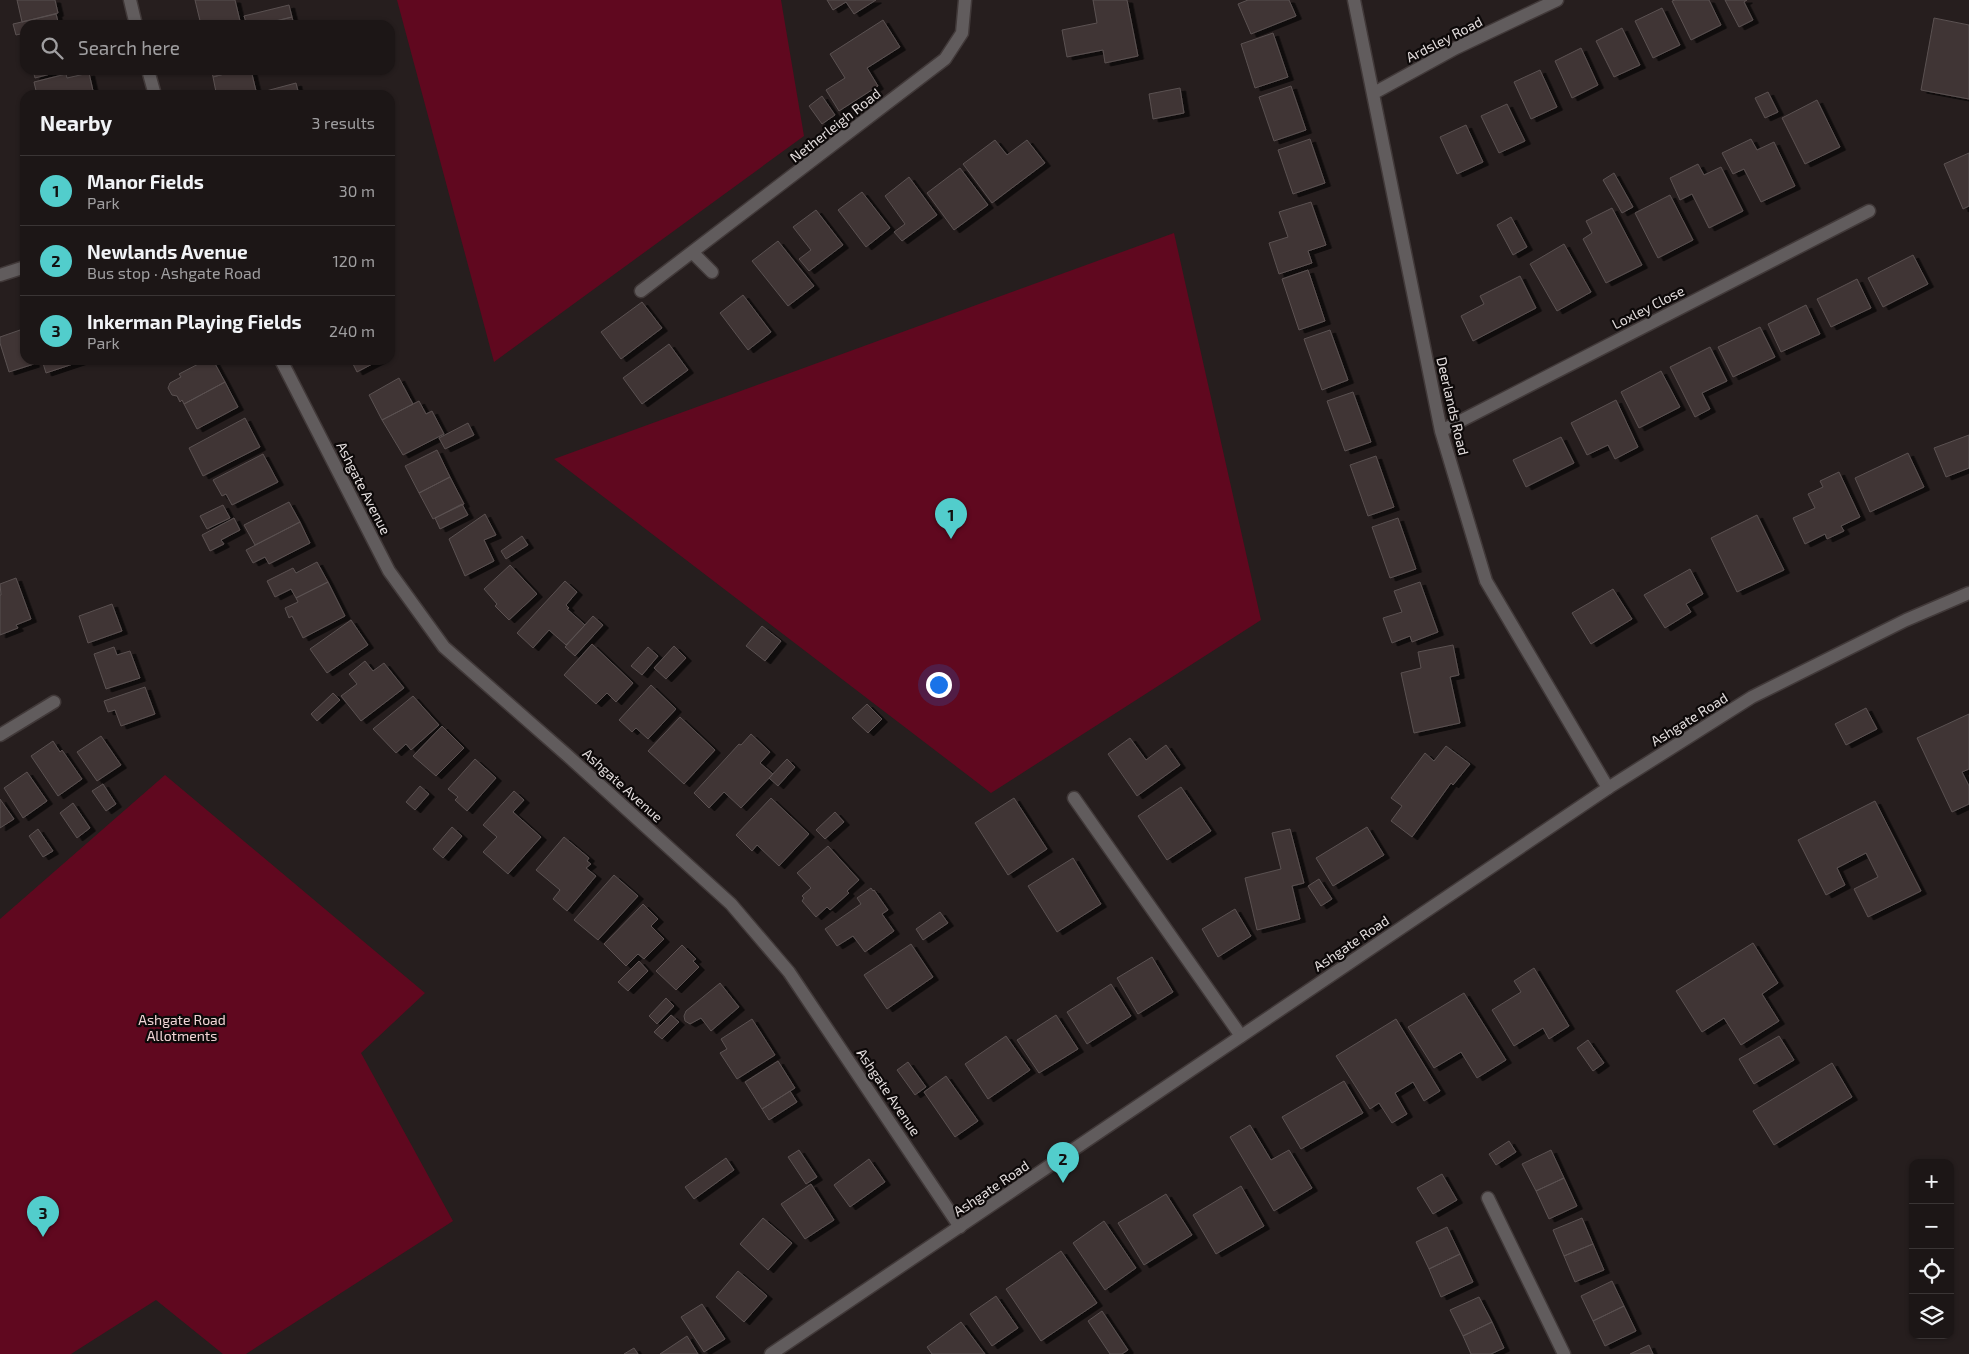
<!DOCTYPE html>
<meta charset="utf-8">
<style>
:root{--surface:#1c1616;--page:#251f1f;--text:#f1f3f6;--muted:#a09fa1;--line:#3a3535;--accent:#52cdcc}
body{margin:0;font-family:"Exo 2",sans-serif;background:var(--page);color:var(--text)}
.controls{position:absolute;right:15px;bottom:15px;display:grid;overflow:hidden;border-radius:10px;box-shadow:0 1px 4px #0004}
.controls button{width:45px;height:45px;display:grid;place-items:center;padding:0;border:0;border-bottom:1px solid var(--line);background:var(--surface);color:var(--text);font:25px sans-serif}
.you{position:absolute;left:938px;top:684px;width:18px;height:18px;margin:-12px;border:4px solid #fff;border-radius:50%;background:#1a73e8;box-shadow:0 0 0 8px #1a73e833}
.badge{display:grid;place-items:center;width:32px;height:32px;border-radius:50%;background:var(--accent);color:#111;font-size:16px;font-weight:700}
.pin{position:absolute;translate:-50% -41px;filter:drop-shadow(0 1px 2px #0008)}
.pin::after{content:'';position:absolute;top:26px;width:18px;height:15px;background:inherit;clip-path:polygon(0 0,100% 0,50% 100%)}
.list{margin:0;padding:0;list-style:none}
h2{display:flex;justify-content:space-between;align-items:center;height:65px;margin:0;padding:0 20px;font-size:21px}
h2 small{font-size:16px;font-weight:400;color:var(--muted)}
.list li{display:grid;grid-template-columns:32px 1fr auto;gap:15px;align-items:center;box-sizing:border-box;height:70px;padding:0 20px;border-top:1px solid var(--line)}
.list b{display:block;font-size:19px;white-space:nowrap}
.list p{margin:0;font-size:16px;white-space:nowrap;color:var(--muted)}
.list em{font-size:16px;font-style:normal;color:var(--muted)}
.icon{flex:none;width:28px;height:28px;fill:none;stroke:currentColor;stroke-width:2;stroke-linecap:round;stroke-linejoin:round}
.map{position:relative;flex:none;width:1969px;height:1354px;overflow:hidden}
.search{position:absolute;background:var(--surface);box-shadow:0 1px 4px #0004;left:20px;top:20px;width:375px;height:55px;display:flex;align-items:center;gap:12px;box-sizing:border-box;padding:0 18px;border-radius:15px;color:var(--muted);font-size:19px}
.panel{position:absolute;background:var(--surface);box-shadow:0 1px 4px #0004;left:20px;top:90px;width:375px;height:275px;border-radius:15px}
.map>svg:first-child{display:block}
</style>
<div class="map">
<svg width="1969" height="1354" viewBox="0 0 1969 1354">
<defs>
<filter id="shadow"><feDropShadow dx="5.5" dy="3" stdDeviation="0" flood-color="#0009"/></filter>
</defs>
<rect width="100%" height="100%" fill="#261e1e"/>
<path fill="#60081f" d="M 397,0 L 781,0 L 804,136 L 494,362 Z
M 1174,233 L 1261,620 L 991,793 L 554,459 Z
M 165,775 L 425,993 L 361,1053 L 453,1221 L 246,1354 L 223,1354 L 156,1300 L 71,1354 L 0,1354 L 0,919 Z"/>
<path fill="#3f3636" stroke="#5b5151" filter="url(#shadow)" d="M 17,0 L 55,0 L 58,13 L 22,22 Z
M 195,0 L 235,0 L 241,25 L 201,25 Z
M 827,0 L 876,0 L 854,14 L 846,2 L 833,10 Z
M 1093,0 L 1127,0 L 1138,56 L 1105,63 L 1103,50 L 1067,57 L 1062,30 L 1097,23 Z
M 1248,0 L 1289,0 L 1296,16 L 1251,34 L 1238,4 Z
M 1675,0 L 1709,0 L 1721,25 L 1691,40 L 1672,1 Z
M 1725,0 L 1747,0 L 1744,2 L 1753,20 L 1739,27 Z
M 289,5 L 292,17 L 258,25 L 247,25 L 244,16 Z
M 1662,8 L 1680,45 L 1653,58 L 1635,21 Z
M 56,14 L 59,25 L 25,25 L 25,33 L 16,35 L 13,24 Z
M 292,17 L 294,25 L 262,25 Z
M 1934,18 L 1969,25 L 1969,99 L 1921,90 Z
M 883,20 L 900,47 L 867,68 L 878,86 L 839,111 L 826,90 L 845,78 L 830,54 Z
M 1622,28 L 1640,65 L 1614,77 L 1596,41 Z
M 1273,33 L 1288,77 L 1255,88 L 1241,44 Z
M 1581,48 L 1598,85 L 1572,98 L 1555,61 Z
M 33,70 L 66,70 L 35,78 Z
M 211,70 L 239,70 L 213,77 Z
M 239,70 L 251,70 L 257,95 L 211,95 L 211,94 L 216,92 L 213,77 Z
M 1540,70 L 1557,107 L 1531,119 L 1514,82 Z
M 89,73 L 94,95 L 37,95 L 34,82 L 66,74 L 67,78 Z
M 296,83 L 299,95 L 267,95 L 266,91 Z
M 1291,86 L 1306,130 L 1274,141 L 1259,97 Z
M 1180,88 L 1184,113 L 1153,119 L 1149,94 Z
M 1768,92 L 1778,112 L 1765,118 L 1755,98 Z
M 822,96 L 835,115 L 822,124 L 809,106 Z
M 1817,100 L 1840,147 L 1805,164 L 1782,118 Z
M 1507,104 L 1525,141 L 1499,153 L 1481,116 Z
M 1466,125 L 1483,162 L 1457,174 L 1440,137 Z
M 1310,139 L 1325,183 L 1293,194 L 1278,150 Z
M 1751,139 L 1757,150 L 1774,142 L 1795,186 L 1761,202 L 1744,169 L 1733,174 L 1722,153 Z
M 995,140 L 1007,155 L 1027,140 L 1045,163 L 992,203 L 963,164 Z
M 1969,153 L 1969,206 L 1963,209 L 1944,164 Z
M 1698,164 L 1704,175 L 1721,167 L 1743,211 L 1709,228 L 1692,194 L 1680,200 L 1670,178 Z
M 960,168 L 988,205 L 954,230 L 927,193 Z
M 1614,173 L 1633,207 L 1622,213 L 1603,180 Z
M 909,177 L 937,215 L 902,241 L 894,232 L 905,224 L 885,196 Z
M 862,192 L 890,228 L 866,247 L 838,210 Z
M 1670,195 L 1693,240 L 1658,258 L 1635,213 Z
M 1311,202 L 1326,245 L 1308,251 L 1312,263 L 1279,274 L 1269,243 L 1288,237 L 1279,212 Z
M 1612,208 L 1642,265 L 1606,283 L 1583,239 L 1592,233 L 1586,221 Z
M 816,210 L 843,245 L 809,271 L 799,259 L 811,250 L 793,227 Z
M 1511,217 L 1527,247 L 1513,255 L 1497,225 Z
M 778,241 L 814,286 L 788,306 L 752,261 Z
M 1564,244 L 1591,292 L 1557,311 L 1530,264 Z
M 1913,255 L 1928,284 L 1883,307 L 1868,278 Z
M 1308,270 L 1325,321 L 1299,330 L 1282,279 Z
M 1520,276 L 1536,308 L 1473,341 L 1461,316 L 1484,304 L 1480,296 Z
M 1857,279 L 1871,308 L 1831,327 L 1817,299 Z
M 743,295 L 771,332 L 748,350 L 720,313 Z
M 642,302 L 662,328 L 621,359 L 601,332 Z
M 1806,305 L 1820,334 L 1781,352 L 1768,324 Z
M 1760,327 L 1775,357 L 1733,377 L 1718,347 Z
M 23,329 L 25,335 L 25,360 L 33,360 L 34,364 L 9,372 L 0,343 L 0,337 Z
M 1330,330 L 1348,380 L 1322,390 L 1304,339 Z
M 669,344 L 688,370 L 642,404 L 623,378 Z
M 1710,347 L 1727,381 L 1702,393 L 1710,409 L 1695,417 L 1670,367 Z
M 42,360 L 85,360 L 46,373 Z
M 206,360 L 213,360 L 225,382 L 184,404 L 182,400 L 180,402 L 177,396 L 172,395 L 168,388 L 170,383 L 181,377 L 179,374 Z
M 351,360 L 380,360 L 357,372 Z
M 1661,371 L 1680,407 L 1639,428 L 1621,392 Z
M 399,378 L 413,404 L 382,420 L 369,395 Z
M 225,382 L 238,407 L 197,429 L 184,404 Z
M 1353,392 L 1371,442 L 1345,451 L 1327,401 Z
M 1616,400 L 1638,447 L 1615,459 L 1608,445 L 1587,455 L 1571,423 Z
M 419,401 L 426,414 L 432,411 L 444,434 L 403,455 L 382,420 Z
M 245,418 L 260,447 L 203,476 L 189,448 Z
M 468,423 L 474,435 L 445,449 L 439,438 Z
M 1969,435 L 1969,468 L 1946,477 L 1934,448 Z
M 1561,437 L 1574,463 L 1526,487 L 1513,460 Z
M 437,450 L 450,477 L 419,493 L 405,466 Z
M 1908,453 L 1924,487 L 1870,512 L 1855,478 Z
M 263,454 L 278,482 L 232,505 L 226,494 L 222,496 L 213,480 Z
M 1376,456 L 1394,507 L 1368,516 L 1350,465 Z
M 1839,472 L 1860,517 L 1841,526 L 1844,531 L 1827,539 L 1825,534 L 1805,544 L 1793,518 L 1815,508 L 1808,494 L 1823,487 L 1820,481 Z
M 450,477 L 464,504 L 433,519 L 419,493 Z
M 289,502 L 300,522 L 255,545 L 244,525 Z
M 462,504 L 468,515 L 440,529 L 435,518 Z
M 223,505 L 230,518 L 207,529 L 200,516 Z
M 485,514 L 496,535 L 484,540 L 494,561 L 465,576 L 449,539 Z
M 1757,515 L 1784,570 L 1737,592 L 1711,538 Z
M 234,518 L 240,530 L 221,540 L 224,544 L 210,551 L 202,535 Z
M 1398,518 L 1416,569 L 1390,578 L 1372,527 Z
M 300,522 L 310,543 L 269,564 L 265,557 L 253,563 L 246,550 Z
M 522,536 L 528,545 L 506,559 L 501,551 Z
M 317,562 L 328,582 L 296,598 L 291,589 L 275,597 L 267,581 L 293,568 L 296,573 Z
M 510,565 L 537,594 L 509,620 L 495,606 L 497,604 L 484,589 Z
M 1690,569 L 1703,594 L 1686,604 L 1691,612 L 1665,628 L 1644,595 Z
M 16,578 L 31,619 L 16,625 L 18,628 L 0,635 L 0,595 L 1,595 L 0,584 Z
M 565,581 L 577,592 L 566,605 L 569,608 L 567,609 L 585,625 L 566,645 L 549,630 L 533,648 L 517,633 Z
M 328,582 L 345,616 L 303,638 L 292,616 L 289,618 L 285,608 L 298,602 L 296,598 Z
M 1420,582 L 1438,632 L 1412,642 L 1410,636 L 1392,643 L 1383,618 L 1402,612 L 1394,591 Z
M 1613,589 L 1632,619 L 1591,644 L 1572,613 Z
M 112,604 L 122,631 L 88,643 L 79,616 Z
M 593,616 L 603,625 L 575,656 L 565,647 Z
M 351,620 L 368,645 L 327,673 L 310,649 Z
M 762,626 L 781,641 L 765,661 L 746,646 Z
M 592,644 L 633,683 L 616,702 L 607,693 L 596,704 L 564,675 Z
M 1453,645 L 1459,675 L 1450,677 L 1460,723 L 1414,733 L 1401,673 L 1421,668 L 1418,652 Z
M 674,646 L 686,658 L 666,679 L 654,668 Z
M 114,647 L 117,655 L 130,651 L 140,678 L 106,689 L 94,654 Z
M 648,647 L 658,656 L 642,675 L 631,666 Z
M 365,661 L 373,671 L 384,663 L 404,688 L 361,721 L 341,696 L 357,684 L 349,674 Z
M 651,685 L 676,709 L 648,739 L 636,728 L 632,732 L 619,720 Z
M 145,687 L 155,714 L 121,726 L 115,710 L 108,712 L 104,701 Z
M 333,693 L 340,700 L 317,721 L 311,714 Z
M 413,696 L 439,725 L 411,750 L 406,744 L 396,753 L 373,729 Z
M 867,704 L 882,719 L 868,733 L 852,718 Z
M 1866,708 L 1877,729 L 1846,745 L 1835,724 Z
M 1969,714 L 1969,769 L 1962,772 L 1969,786 L 1969,804 L 1952,812 L 1917,738 Z
M 680,717 L 715,750 L 684,784 L 648,751 Z
M 442,726 L 464,748 L 436,776 L 413,756 Z
M 751,734 L 770,752 L 760,763 L 773,774 L 741,808 L 724,792 L 709,808 L 694,793 L 739,744 L 741,745 Z
M 101,736 L 121,765 L 97,781 L 77,752 Z
M 1130,738 L 1146,760 L 1166,745 L 1180,765 L 1137,796 L 1108,754 Z
M 53,741 L 60,752 L 62,750 L 82,779 L 58,796 L 31,756 Z
M 1446,746 L 1470,764 L 1453,785 L 1451,783 L 1412,837 L 1391,821 L 1402,806 L 1391,798 L 1425,753 L 1434,761 Z
M 475,759 L 496,778 L 467,811 L 455,800 L 458,797 L 448,789 Z
M 787,759 L 795,767 L 778,786 L 769,778 Z
M 27,772 L 47,801 L 23,818 L 4,788 Z
M 103,784 L 116,804 L 106,811 L 92,791 Z
M 420,786 L 429,794 L 415,810 L 406,802 Z
M 1181,787 L 1211,831 L 1167,860 L 1138,816 Z
M 514,791 L 524,800 L 513,812 L 541,837 L 508,874 L 483,852 L 497,837 L 483,825 Z
M 771,798 L 809,834 L 779,866 L 757,845 L 752,851 L 736,835 Z
M 1014,798 L 1047,849 L 1008,875 L 975,823 Z
M 0,799 L 14,819 L 0,828 Z
M 1875,801 L 1921,891 L 1868,917 L 1854,889 L 1878,877 L 1866,853 L 1837,868 L 1845,885 L 1826,895 L 1798,840 Z
M 73,803 L 90,828 L 77,838 L 60,813 Z
M 835,812 L 844,822 L 825,839 L 816,830 Z
M 452,827 L 462,836 L 443,858 L 433,849 Z
M 1367,827 L 1384,855 L 1333,886 L 1316,858 Z
M 38,829 L 53,851 L 43,857 L 29,836 Z
M 1290,829 L 1304,883 L 1292,886 L 1300,919 L 1257,930 L 1245,878 L 1281,869 L 1272,833 Z
M 564,837 L 589,858 L 587,861 L 591,864 L 586,868 L 596,876 L 567,911 L 553,899 L 560,890 L 536,870 Z
M 828,846 L 859,880 L 847,891 L 849,893 L 830,910 L 827,907 L 816,917 L 802,901 L 804,898 L 802,896 L 811,888 L 797,873 Z
M 1073,858 L 1101,904 L 1057,932 L 1028,886 Z
M 614,875 L 638,896 L 598,940 L 574,920 Z
M 1319,879 L 1332,899 L 1321,906 L 1308,886 Z
M 871,888 L 873,891 L 874,890 L 888,910 L 882,914 L 894,931 L 865,952 L 853,936 L 837,946 L 825,929 L 861,904 L 857,898 Z
M 643,904 L 658,919 L 651,926 L 664,939 L 644,959 L 638,954 L 626,966 L 604,944 Z
M 1235,909 L 1251,936 L 1218,957 L 1202,929 Z
M 940,912 L 948,923 L 923,940 L 916,929 Z
M 1753,943 L 1778,983 L 1762,994 L 1779,1021 L 1741,1045 L 1724,1018 L 1702,1032 L 1676,991 Z
M 911,944 L 933,977 L 887,1009 L 864,975 Z
M 682,945 L 696,959 L 693,961 L 699,967 L 676,990 L 656,971 Z
M 1152,957 L 1173,992 L 1138,1014 L 1117,978 Z
M 639,961 L 648,971 L 628,991 L 618,982 Z
M 1534,968 L 1569,1026 L 1549,1039 L 1543,1028 L 1514,1046 L 1492,1010 L 1521,992 L 1514,981 Z
M 720,983 L 739,1007 L 711,1031 L 701,1018 L 690,1024 L 685,1021 L 684,1016 L 686,1011 Z
M 1111,984 L 1131,1016 L 1087,1044 L 1067,1012 Z
M 1464,993 L 1506,1060 L 1477,1078 L 1461,1052 L 1434,1068 L 1408,1027 Z
M 666,998 L 674,1006 L 657,1024 L 649,1016 Z
M 671,1015 L 679,1022 L 662,1039 L 654,1032 Z
M 1056,1015 L 1078,1049 L 1039,1073 L 1017,1040 Z
M 752,1019 L 775,1055 L 737,1079 L 720,1053 L 727,1049 L 721,1039 Z
M 1396,1019 L 1440,1091 L 1424,1101 L 1413,1082 L 1395,1093 L 1407,1114 L 1392,1123 L 1379,1103 L 1370,1109 L 1336,1056 Z
M 1006,1036 L 1030,1070 L 988,1099 L 965,1064 Z
M 1779,1036 L 1794,1060 L 1754,1084 L 1739,1059 Z
M 1588,1040 L 1604,1063 L 1593,1071 L 1577,1048 Z
M 778,1061 L 795,1088 L 762,1109 L 745,1082 Z
M 908,1062 L 926,1087 L 915,1095 L 897,1070 Z
M 1832,1063 L 1852,1097 L 1774,1145 L 1753,1111 Z
M 946,1076 L 978,1121 L 955,1137 L 924,1092 Z
M 1344,1081 L 1363,1113 L 1301,1149 L 1282,1117 Z
M 790,1091 L 797,1102 L 769,1120 L 762,1109 Z
M 1250,1125 L 1271,1160 L 1289,1150 L 1312,1188 L 1274,1211 L 1230,1137 Z
M 1509,1141 L 1516,1152 L 1496,1165 L 1489,1154 Z
M 799,1150 L 817,1177 L 806,1184 L 788,1157 Z
M 1551,1150 L 1564,1178 L 1536,1191 L 1522,1164 Z
M 726,1158 L 734,1170 L 694,1199 L 685,1187 Z
M 869,1159 L 885,1182 L 850,1207 L 834,1185 Z
M 1442,1174 L 1457,1200 L 1433,1214 L 1417,1188 Z
M 1564,1178 L 1577,1206 L 1549,1219 L 1536,1191 Z
M 811,1184 L 834,1220 L 805,1239 L 781,1204 Z
M 1241,1186 L 1264,1226 L 1216,1254 L 1193,1215 Z
M 1166,1194 L 1192,1235 L 1144,1265 L 1118,1223 Z
M 763,1218 L 792,1243 L 768,1270 L 740,1244 Z
M 1582,1218 L 1593,1244 L 1564,1256 L 1553,1230 Z
M 1104,1221 L 1136,1268 L 1105,1290 L 1073,1243 Z
M 1447,1227 L 1460,1254 L 1429,1269 L 1416,1242 Z
M 1593,1244 L 1604,1270 L 1575,1282 L 1564,1256 Z
M 1061,1251 L 1097,1303 L 1041,1341 L 1006,1289 Z
M 1460,1254 L 1473,1282 L 1441,1297 L 1429,1269 Z
M 738,1271 L 767,1296 L 744,1322 L 716,1297 Z
M 1612,1281 L 1624,1306 L 1593,1321 L 1581,1296 Z
M 996,1296 L 1018,1328 L 992,1346 L 970,1314 Z
M 1479,1297 L 1492,1322 L 1463,1336 L 1450,1310 Z
M 702,1304 L 725,1339 L 704,1352 L 681,1317 Z
M 1624,1306 L 1636,1331 L 1605,1346 L 1593,1321 Z
M 1102,1311 L 1128,1350 L 1122,1354 L 1110,1354 L 1088,1321 Z
M 961,1322 L 985,1354 L 932,1354 L 927,1347 Z
M 1492,1322 L 1504,1348 L 1491,1354 L 1471,1354 L 1463,1336 Z
M 687,1336 L 698,1354 L 660,1354 Z
M 1649,1345 L 1653,1354 L 1630,1354 Z
M 634,1348 L 638,1354 L 624,1354 Z"/>
<g fill="none" stroke-linecap="round" stroke-linejoin="round">
<g stroke="#413939" stroke-width="15">
<path id="minor" d="M 130,0 L 136,25
M 1354,0 L 1441,431 L 1486,581 L 1608,788
M 148,70 L 155,95
M 1374,93 L 1456,48 L 1557,0
M 693,253 L 712,272
M 0,275 L 25,267
M 641,291 L 945,59 L 962,33 L 965,0
M 281,360 L 389,571 L 444,647 L 568,756 L 731,904 L 789,972 L 960,1227
M 1441,431 L 1869,211
M 0,735 L 54,702
M 1074,798 L 1241,1036
M 1488,1198 L 1564,1354"/>
</g>
<g stroke="#413939" stroke-width="15">
<path id="tertiary" d="M 771,1354 L 1608,788 L 1752,697 L 1906,620 L 1969,593"/>
</g>
<use href="#minor" stroke="#615c5d" stroke-width="12"/>
<use href="#tertiary" stroke="#615c5d" stroke-width="12"/>
</g>
<g text-anchor="middle" dominant-baseline="central" stroke-width="4.5" stroke-linejoin="round" paint-order="stroke">
<g font-size="14" fill="#e4dede" stroke="#0d0909">
<text transform="translate(1444 39) rotate(-27)">Ardsley Road</text>
<text transform="translate(835 125) rotate(-38)">Netherleigh Road</text>
<text transform="translate(1648 307) rotate(-27)">Loxley Close</text>
<text transform="translate(1453 406) rotate(77)">Deerlands Road</text>
<text transform="translate(364 488) rotate(63)">Ashgate Avenue</text>
<text transform="translate(1689 719) rotate(-32)">Ashgate Road</text>
<text transform="translate(623 785) rotate(42)">Ashgate Avenue</text>
<text transform="translate(1351 943) rotate(-34)">Ashgate Road</text>
<text transform="translate(889 1092) rotate(56)">Ashgate Avenue</text>
<text transform="translate(991 1188) rotate(-34)">Ashgate Road</text>
</g>
<g font-size="14" fill="#f1d5d6" stroke="#0d0909">
<text x="182" y="1019">Ashgate Road<tspan x="182" dy="16">Allotments</tspan></text>
</g>
</g>
</svg>
<div class="controls">
<button>+</button>
<button>−</button>
<button><svg class="icon" aria-label="locate" viewBox="0 0 24 24"><circle cx="12" cy="12" r="6"/><path d="M12 2v4M12 18v4M2 12h4M18 12h4"/></svg></button>
<button><svg class="icon" aria-label="layers" viewBox="0 0 24 24"><path d="M12 4l9 5-9 5-9-5zM3 14l9 5 9-5"/></svg></button>
</div>
<div class="you"></div>
<div class="pin badge" style="left:951px;top:539px">1</div>
<div class="pin badge" style="left:1063px;top:1183px">2</div>
<div class="pin badge" style="left:43px;top:1237px">3</div>
<div class="search"><svg class="icon" aria-label="search" viewBox="0 0 24 24"><circle cx="10" cy="10" r="6"/><path d="M15 15l6 6"/></svg>Search here</div>
<section class="panel">
<h2>Nearby<small>3 results</small></h2>
<ul class="list">
<li><span class="badge">1</span><div><b>Manor Fields</b><p>Park</p></div><em>30 m</em></li>
<li><span class="badge">2</span><div><b>Newlands Avenue</b><p>Bus stop · Ashgate Road</p></div><em>120 m</em></li>
<li><span class="badge">3</span><div><b>Inkerman Playing Fields</b><p>Park</p></div><em>240 m</em></li>
</ul>
</section>
</div>
